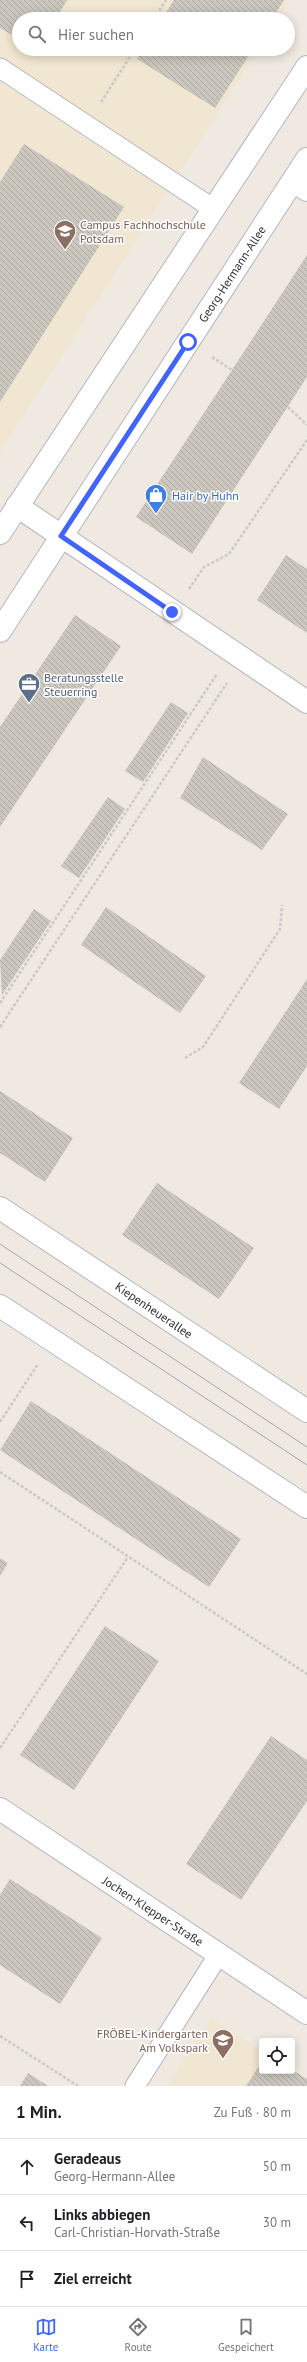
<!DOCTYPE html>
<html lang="de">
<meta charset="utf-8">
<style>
:root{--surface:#fff;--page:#f2f2f2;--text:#202124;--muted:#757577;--line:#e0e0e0;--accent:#4264fb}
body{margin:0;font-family:"PT Sans",sans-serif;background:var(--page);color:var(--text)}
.controls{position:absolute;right:12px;bottom:12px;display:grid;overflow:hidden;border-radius:4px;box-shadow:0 2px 10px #0003}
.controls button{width:36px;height:36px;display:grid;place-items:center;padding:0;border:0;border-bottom:1px solid var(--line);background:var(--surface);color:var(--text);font:20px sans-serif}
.stop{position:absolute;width:12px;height:12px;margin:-9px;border:3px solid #4264fb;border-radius:50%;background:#fff}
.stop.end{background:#4264fb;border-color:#fff;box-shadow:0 1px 4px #0008}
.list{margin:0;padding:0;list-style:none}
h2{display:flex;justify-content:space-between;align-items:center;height:52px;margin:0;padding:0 16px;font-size:17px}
h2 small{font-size:13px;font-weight:400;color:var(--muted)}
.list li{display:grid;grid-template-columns:26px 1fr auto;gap:12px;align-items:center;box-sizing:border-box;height:56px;padding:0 16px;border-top:1px solid var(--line)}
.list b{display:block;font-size:15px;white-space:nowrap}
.list p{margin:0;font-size:13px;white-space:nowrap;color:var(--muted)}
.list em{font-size:13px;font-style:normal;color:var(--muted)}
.icon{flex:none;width:22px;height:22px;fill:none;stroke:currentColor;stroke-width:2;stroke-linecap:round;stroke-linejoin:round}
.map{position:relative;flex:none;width:307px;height:2086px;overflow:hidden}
.search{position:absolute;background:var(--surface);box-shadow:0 2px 10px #0003;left:12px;right:12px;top:12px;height:44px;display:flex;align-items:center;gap:10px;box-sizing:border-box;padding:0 14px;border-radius:22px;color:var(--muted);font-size:15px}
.sheet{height:220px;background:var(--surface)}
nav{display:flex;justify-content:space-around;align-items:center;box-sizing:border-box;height:56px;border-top:1px solid var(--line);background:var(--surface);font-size:11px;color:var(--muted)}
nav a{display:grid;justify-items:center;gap:2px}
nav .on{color:var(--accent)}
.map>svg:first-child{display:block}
</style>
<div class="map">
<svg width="307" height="2086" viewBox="0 0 307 2086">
<defs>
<pattern id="building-back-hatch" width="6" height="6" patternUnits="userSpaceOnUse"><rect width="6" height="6" fill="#cbc7bf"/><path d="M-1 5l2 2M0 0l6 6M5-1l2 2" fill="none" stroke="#afaba4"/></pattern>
</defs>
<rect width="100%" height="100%" fill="#efe9e1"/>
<path fill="#f0e6d1" d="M 0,0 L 290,0 L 278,19 L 19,19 L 19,49 L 259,49 L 0,452 Z
M 211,2018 L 262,2051 L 262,2071 L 292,2070 L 307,2079 L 307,2086 L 167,2086 Z"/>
<path fill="url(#building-back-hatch)" d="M 0,0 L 67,0 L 56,19 L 19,19 L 19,39 L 0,28 Z
M 174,0 L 284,0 L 272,19 L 162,19 Z
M 143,49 L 253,49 L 215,108 L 137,59 Z
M 24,144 L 124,207 L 0,402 L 0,182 Z
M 307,255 L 307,377 L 192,554 L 136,517 Z
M 286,555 L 307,569 L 307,633 L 257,600 Z
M 75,615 L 121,646 L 0,827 L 0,727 Z
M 171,702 L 188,713 L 143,782 L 125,771 Z
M 203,757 L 288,814 L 262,850 L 180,798 Z
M 108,797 L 125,809 L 79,878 L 61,866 Z
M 106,907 L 206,976 L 180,1013 L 81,945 Z
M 34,909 L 51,921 L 2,995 L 0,960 Z
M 307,979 L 307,1066 L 279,1109 L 239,1083 Z
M 0,1091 L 73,1138 L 45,1182 L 0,1153 Z
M 157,1183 L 254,1248 L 219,1299 L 122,1235 Z
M 31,1401 L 241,1539 L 209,1587 L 0,1450 Z
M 0,1558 L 8,1563 L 0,1576 Z
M 105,1626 L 159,1661 L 74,1790 L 20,1755 Z
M 271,1736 L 307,1760 L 307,1801 L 241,1900 L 186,1864 Z
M 10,1879 L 102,1938 L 60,2004 L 0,1965 L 0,1895 Z
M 262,2061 L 262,2071 L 292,2070 L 307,2079 L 307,2086 L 246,2086 Z
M 28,2073 L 48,2086 L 20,2086 Z"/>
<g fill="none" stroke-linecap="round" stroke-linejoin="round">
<g stroke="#b4b7c1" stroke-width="21">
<path id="service" d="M 0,68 L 212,208
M 135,2086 L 219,1954"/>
</g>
<g stroke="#b4b7c1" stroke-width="24">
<path id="minor" d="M 293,181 L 307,190
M 17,506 L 307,702
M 0,1208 L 307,1411
M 0,1306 L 307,1507
M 0,1809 L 307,2013"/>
</g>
<g stroke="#b4b7c1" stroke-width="24">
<path id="tertiary" d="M 0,533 L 307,67
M 0,631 L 307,159"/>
</g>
<path stroke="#c9c9c9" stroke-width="2.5" stroke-dasharray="3 2" stroke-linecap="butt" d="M 154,19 L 166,0
M 101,102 L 135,49
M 212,357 L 232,370
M 288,407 L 307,425
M 189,589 L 204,567 L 229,554 L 307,440
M 0,1003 L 217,674
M 0,1027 L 227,683
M 185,1058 L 203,1047 L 280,929 L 282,905
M 0,1422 L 38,1364
M 0,1472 L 307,1674
M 0,1748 L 128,1557
M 0,2036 L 78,2086"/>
<use href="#service" stroke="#fff" stroke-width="19"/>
<use href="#minor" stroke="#fff" stroke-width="22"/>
<use href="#tertiary" stroke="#fff" stroke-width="22"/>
<path stroke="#a3a6b8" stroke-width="1" d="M 0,1244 L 307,1447
M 0,1263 L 307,1465"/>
</g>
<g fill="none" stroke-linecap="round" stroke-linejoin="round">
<path stroke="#4264fb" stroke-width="5" d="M 172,612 L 61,536 L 188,342"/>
</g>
<defs>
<g id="university-pin" transform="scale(1.15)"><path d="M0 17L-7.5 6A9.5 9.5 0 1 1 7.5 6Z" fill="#8d6e63" stroke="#fff"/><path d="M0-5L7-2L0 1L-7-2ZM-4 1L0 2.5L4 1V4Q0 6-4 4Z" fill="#fff"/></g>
<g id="shop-pin" transform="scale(1.15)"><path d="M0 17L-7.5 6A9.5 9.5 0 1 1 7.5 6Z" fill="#3f7fe0" stroke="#fff"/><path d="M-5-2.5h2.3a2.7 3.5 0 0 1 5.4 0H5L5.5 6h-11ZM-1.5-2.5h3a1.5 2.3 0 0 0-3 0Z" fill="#fff"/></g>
<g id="office-pin" transform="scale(1.15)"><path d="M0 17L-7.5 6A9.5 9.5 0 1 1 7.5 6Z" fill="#5c6f8a" stroke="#fff"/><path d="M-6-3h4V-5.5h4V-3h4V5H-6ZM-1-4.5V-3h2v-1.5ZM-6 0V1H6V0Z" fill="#fff"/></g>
<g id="school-pin" transform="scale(1.15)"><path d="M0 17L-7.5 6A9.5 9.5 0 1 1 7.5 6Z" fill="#8d6e63" stroke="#fff"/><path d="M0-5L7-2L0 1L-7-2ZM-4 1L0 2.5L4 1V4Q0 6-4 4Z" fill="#fff"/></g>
</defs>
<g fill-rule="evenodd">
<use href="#university-pin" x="65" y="231"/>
<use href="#shop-pin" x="156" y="495"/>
<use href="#office-pin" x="29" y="684"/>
<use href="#school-pin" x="223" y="2040"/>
</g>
<g text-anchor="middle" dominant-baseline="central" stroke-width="3" stroke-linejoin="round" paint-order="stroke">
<g font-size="12" fill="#785e54" stroke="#fff" text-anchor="start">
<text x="80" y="224">Campus Fachhochschule<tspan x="80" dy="14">Potsdam</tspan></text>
<text x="208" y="2033" text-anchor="end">FRÖBEL-Kindergarten<tspan x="208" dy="14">Am Volkspark</tspan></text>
</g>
<g font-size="12" fill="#2e2e2e" stroke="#fff">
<text transform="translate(232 274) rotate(-57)">Georg-Hermann-Allee</text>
<text transform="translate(154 1310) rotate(34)">Kiepenheuerallee</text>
<text transform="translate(153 1911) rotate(33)">Jochen-Klepper-Straße</text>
</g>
<g font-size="12" fill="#366cbe" stroke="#fff" text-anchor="start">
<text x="172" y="495">Hair by Huhn</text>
</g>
<g font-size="12" fill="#4e5e75" stroke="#fff" text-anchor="start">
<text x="44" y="677">Beratungsstelle<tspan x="44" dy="14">Steuerring</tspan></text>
</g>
</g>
</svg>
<div class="controls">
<button><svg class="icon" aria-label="locate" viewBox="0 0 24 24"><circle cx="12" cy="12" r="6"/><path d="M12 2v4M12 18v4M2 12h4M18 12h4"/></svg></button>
</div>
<div class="stop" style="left:188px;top:342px"></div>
<div class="stop end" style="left:172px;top:612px"></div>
<div class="search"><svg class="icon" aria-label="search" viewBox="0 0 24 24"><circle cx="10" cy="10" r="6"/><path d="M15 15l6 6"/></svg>Hier suchen</div>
</div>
<section class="sheet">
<h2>1 Min.<small>Zu Fuß · 80 m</small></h2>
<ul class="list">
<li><svg class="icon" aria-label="ahead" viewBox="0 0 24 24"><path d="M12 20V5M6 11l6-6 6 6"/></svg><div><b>Geradeaus</b><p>Georg-Hermann-Allee</p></div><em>50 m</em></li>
<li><svg class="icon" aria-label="left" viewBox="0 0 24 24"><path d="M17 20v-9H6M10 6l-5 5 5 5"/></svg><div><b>Links abbiegen</b><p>Carl-Christian-Horvath-Straße</p></div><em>30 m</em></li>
<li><svg class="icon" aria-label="arrive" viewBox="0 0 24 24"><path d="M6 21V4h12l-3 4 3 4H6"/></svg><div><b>Ziel erreicht</b></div></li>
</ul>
</section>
<nav>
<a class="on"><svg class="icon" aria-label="map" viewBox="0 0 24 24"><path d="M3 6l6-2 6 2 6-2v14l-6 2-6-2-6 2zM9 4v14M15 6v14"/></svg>Karte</a>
<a><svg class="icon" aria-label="directions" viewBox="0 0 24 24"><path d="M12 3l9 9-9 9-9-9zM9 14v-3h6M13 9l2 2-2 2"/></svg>Route</a>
<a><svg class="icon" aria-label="saved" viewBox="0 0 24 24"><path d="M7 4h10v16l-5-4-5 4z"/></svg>Gespeichert</a>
</nav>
